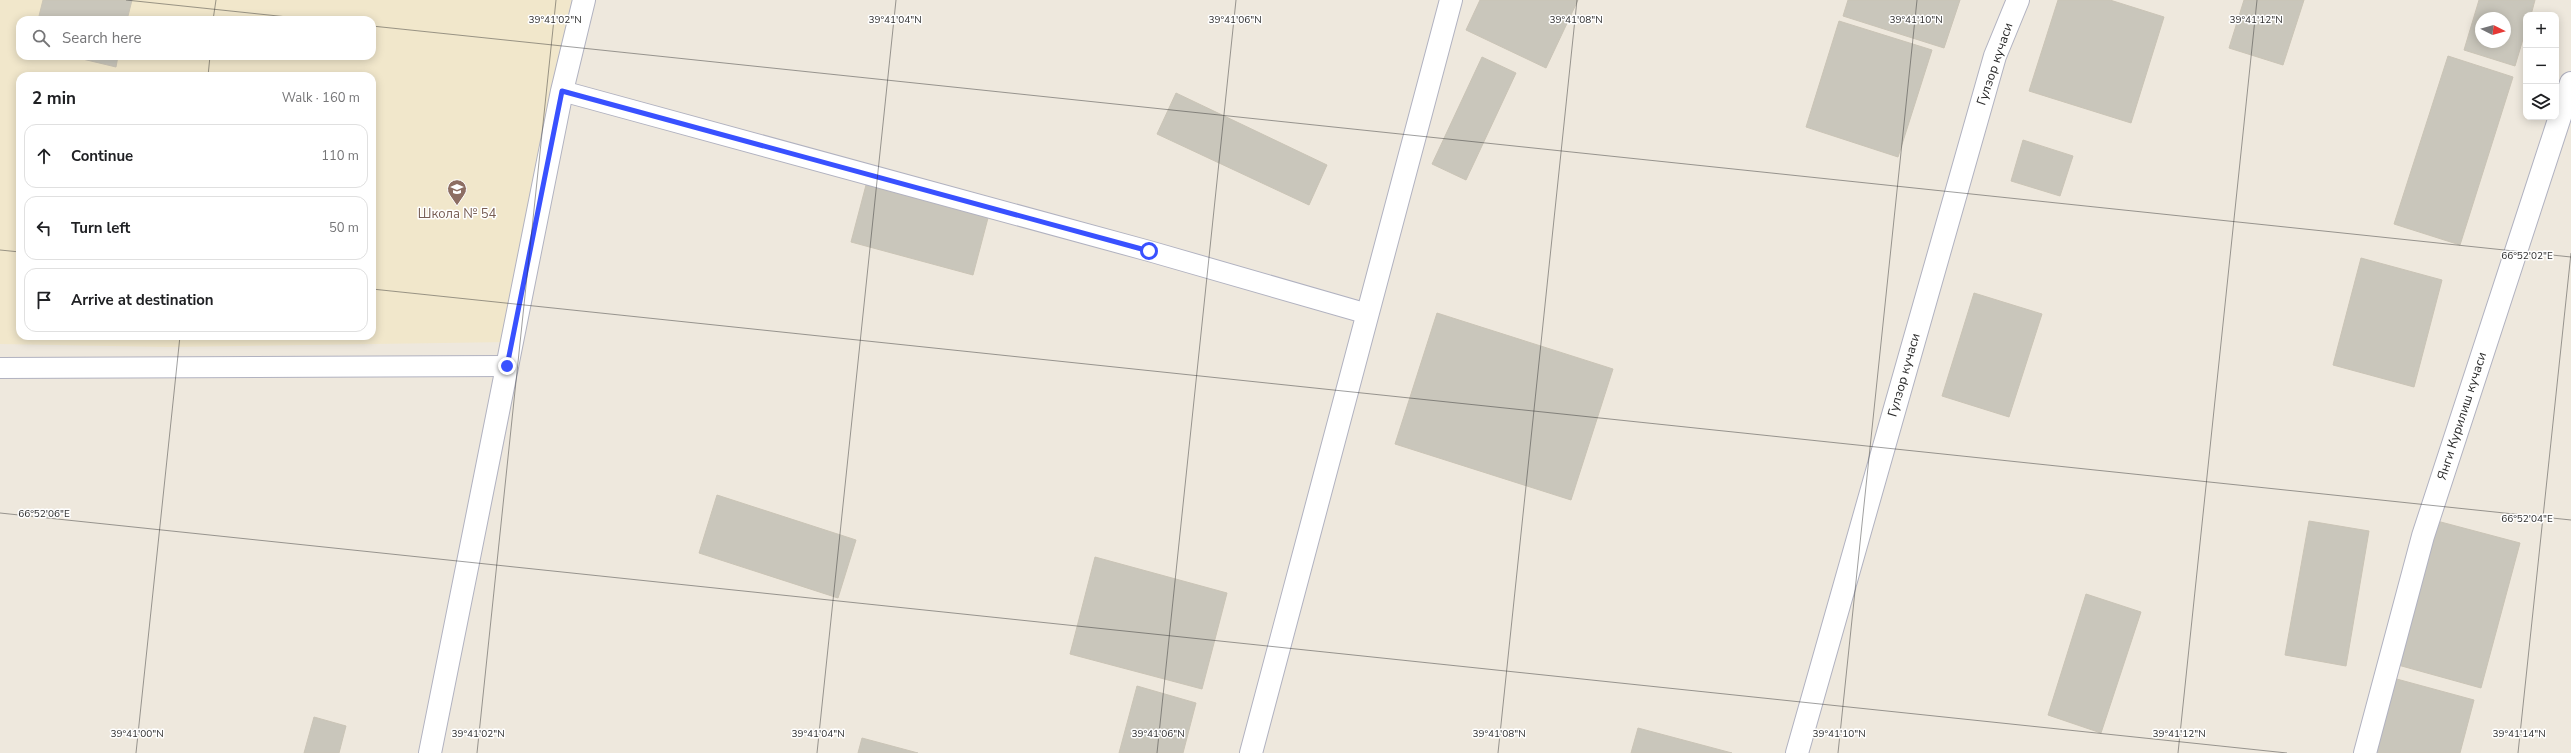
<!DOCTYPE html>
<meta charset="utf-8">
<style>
:root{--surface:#fff;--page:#f6f6f6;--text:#202124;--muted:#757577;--line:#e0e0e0}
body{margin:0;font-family:"Nunito Sans",sans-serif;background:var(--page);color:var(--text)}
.controls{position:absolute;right:12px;top:12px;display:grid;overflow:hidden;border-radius:8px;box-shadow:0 2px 10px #0003}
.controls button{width:36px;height:36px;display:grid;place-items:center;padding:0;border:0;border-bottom:1px solid var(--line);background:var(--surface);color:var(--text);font:20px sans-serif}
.compass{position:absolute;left:2475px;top:12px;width:36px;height:36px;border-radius:50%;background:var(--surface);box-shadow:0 2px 10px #0003;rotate:96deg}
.stop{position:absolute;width:12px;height:12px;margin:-9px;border:3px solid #3951ff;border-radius:50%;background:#fff}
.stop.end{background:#3951ff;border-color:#fff;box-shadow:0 1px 4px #0008}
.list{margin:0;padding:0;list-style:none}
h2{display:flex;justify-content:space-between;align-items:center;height:52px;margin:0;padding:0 16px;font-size:17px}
h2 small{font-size:13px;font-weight:400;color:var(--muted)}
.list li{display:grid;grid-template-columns:26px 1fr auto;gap:12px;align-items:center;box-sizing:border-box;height:64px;margin:0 8px 8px;padding:0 8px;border:1px solid var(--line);border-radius:12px}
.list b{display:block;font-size:15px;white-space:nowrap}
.list em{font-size:13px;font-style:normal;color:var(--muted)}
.icon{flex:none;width:22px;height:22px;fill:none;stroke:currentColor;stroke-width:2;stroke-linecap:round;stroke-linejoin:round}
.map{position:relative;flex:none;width:2571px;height:753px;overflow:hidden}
.search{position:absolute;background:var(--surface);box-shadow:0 2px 10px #0003;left:16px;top:16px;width:360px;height:44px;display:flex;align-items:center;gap:10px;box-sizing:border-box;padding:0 14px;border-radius:12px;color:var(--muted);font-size:15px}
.panel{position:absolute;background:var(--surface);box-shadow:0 2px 10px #0003;left:16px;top:72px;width:360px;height:268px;border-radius:12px}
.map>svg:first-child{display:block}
</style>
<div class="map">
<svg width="2571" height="753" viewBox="0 0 2571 753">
<rect width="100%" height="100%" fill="#eee8dd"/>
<path fill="#f1e7cb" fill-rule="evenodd" d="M 0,0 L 585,0 L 512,342 L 168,347 L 0,344 ZM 20,20 L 372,20 L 372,56 L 20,56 ZM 20,76 L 372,76 L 372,336 L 20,336 Z"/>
<path fill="#c9c6bb" stroke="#cac4b6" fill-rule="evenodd" d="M 43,0 L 132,0 L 127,20 L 38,20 Z
M 1480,0 L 1578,0 L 1546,68 L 1466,30 Z
M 1848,0 L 1960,0 L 1944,48 L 1843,16 Z
M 2058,0 L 2110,0 L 2164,17 L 2131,123 L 2029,91 Z
M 2244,0 L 2304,0 L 2283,65 L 2229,48 Z
M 2479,0 L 2535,0 L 2531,15 L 2526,15 L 2526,29 L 2515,66 L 2464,50 ZM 2481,18 L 2505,18 L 2505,42 L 2481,42 Z
M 1839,21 L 1932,50 L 1898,157 L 1806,127 Z
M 70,56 L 118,56 L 116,67 Z
M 2448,56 L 2513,77 L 2460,245 L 2394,224 Z
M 1482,57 L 1516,73 L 1466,180 L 1432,164 Z
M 1176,93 L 1327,165 L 1309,205 L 1157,134 Z
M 2023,140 L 2073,156 L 2060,196 L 2011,181 Z
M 866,185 L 988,218 L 973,275 L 851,242 Z
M 2361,258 L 2442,280 L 2414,387 L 2333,365 Z
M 1974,293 L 2042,314 L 2009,417 L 1942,396 Z
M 1437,313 L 1613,369 L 1571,500 L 1395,444 Z
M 717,495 L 856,540 L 838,598 L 699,553 Z
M 2309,521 L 2369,531 L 2346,666 L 2285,655 Z
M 2437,521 L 2520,543 L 2481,688 L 2398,665 Z
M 1095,557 L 1227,593 L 1202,689 L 1070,654 Z
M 2086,594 L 2141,612 L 2101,733 L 2048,715 Z
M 2393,678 L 2474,700 L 2460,753 L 2373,753 Z
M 1137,686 L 1196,703 L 1183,753 L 1119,753 Z
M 314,717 L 346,726 L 339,753 L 304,753 Z
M 1638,728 L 1732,753 L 1631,753 Z
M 862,738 L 918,753 L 858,753 Z"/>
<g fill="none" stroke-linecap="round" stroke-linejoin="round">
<g stroke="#b1b2c0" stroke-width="22">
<path id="lane" d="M 562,91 L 1149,251 L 1368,314
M 0,368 L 507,366"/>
</g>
<g stroke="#b1b2c0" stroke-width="24">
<path id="street" d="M 430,753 L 562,91 L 584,0
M 1251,753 L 1451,0
M 1797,753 L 1995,56 L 2018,0
M 2365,753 L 2423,536 L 2571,83"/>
</g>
<use href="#lane" stroke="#fff" stroke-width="20"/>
<use href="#street" stroke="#fff" stroke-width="22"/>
</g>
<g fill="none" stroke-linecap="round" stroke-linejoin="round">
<path stroke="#3951ff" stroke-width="5" d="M 507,366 L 562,91 L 1149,251"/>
</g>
<path fill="none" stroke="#2c2c2c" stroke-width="1" stroke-opacity="0.45" d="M 126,0 L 316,20M 213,20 L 216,0M 372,26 L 2571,257M 208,76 L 210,56M 0,250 L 20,252M 372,289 L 2571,520M 0,513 L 2287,753M 136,753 L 180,336M 477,753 L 556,0M 817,753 L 896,0M 1157,753 L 1236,0M 1498,753 L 1577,0M 1838,753 L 1917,0M 2178,753 L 2257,0M 2518,753 L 2571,253"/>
<defs>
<g id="school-pin" transform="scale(1)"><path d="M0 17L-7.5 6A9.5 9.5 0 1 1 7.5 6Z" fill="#8d6e63" stroke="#fff"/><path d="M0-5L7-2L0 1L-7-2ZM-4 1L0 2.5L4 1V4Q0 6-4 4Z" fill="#fff"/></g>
</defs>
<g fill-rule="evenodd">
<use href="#school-pin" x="457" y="189"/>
</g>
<g text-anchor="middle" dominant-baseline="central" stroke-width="3" stroke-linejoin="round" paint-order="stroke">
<g font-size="13" fill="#2c2c2c" stroke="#fff">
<text transform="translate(1995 64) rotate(-71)">Гулзор кучаси</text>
<text transform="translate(1904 375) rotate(-74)">Гулзор кучаси</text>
<text transform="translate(2462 416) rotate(-72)">Янги Курилиш кучаси</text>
</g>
<g font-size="13" fill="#785e54" stroke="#fff">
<text x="457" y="214">Школа № 54</text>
</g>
</g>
<g font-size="10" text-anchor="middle" fill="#2c2c2c" stroke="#fff" stroke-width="3" stroke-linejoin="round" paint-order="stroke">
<text x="555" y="23">39°41'02"N</text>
<text x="895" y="23">39°41'04"N</text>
<text x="1235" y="23">39°41'06"N</text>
<text x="1576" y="23">39°41'08"N</text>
<text x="1916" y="23">39°41'10"N</text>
<text x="2256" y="23">39°41'12"N</text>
<text x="2527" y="259">66°52'02"E</text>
<text x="44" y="517">66°52'06"E</text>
<text x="2527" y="522">66°52'04"E</text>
<text x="137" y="737">39°41'00"N</text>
<text x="478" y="737">39°41'02"N</text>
<text x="818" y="737">39°41'04"N</text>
<text x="1158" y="737">39°41'06"N</text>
<text x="1499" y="737">39°41'08"N</text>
<text x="1839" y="737">39°41'10"N</text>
<text x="2179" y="737">39°41'12"N</text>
<text x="2519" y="737">39°41'14"N</text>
</g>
</svg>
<div class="controls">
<button>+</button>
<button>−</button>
<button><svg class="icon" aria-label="layers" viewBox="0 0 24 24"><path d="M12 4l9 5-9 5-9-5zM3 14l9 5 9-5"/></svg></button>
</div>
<svg class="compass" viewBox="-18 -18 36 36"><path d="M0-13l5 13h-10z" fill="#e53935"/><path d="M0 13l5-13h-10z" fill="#757577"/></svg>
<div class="stop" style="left:1149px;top:251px"></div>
<div class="stop end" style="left:507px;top:366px"></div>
<div class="search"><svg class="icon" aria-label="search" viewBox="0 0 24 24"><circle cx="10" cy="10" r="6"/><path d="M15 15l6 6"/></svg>Search here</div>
<section class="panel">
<h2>2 min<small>Walk · 160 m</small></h2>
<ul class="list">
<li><svg class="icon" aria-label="ahead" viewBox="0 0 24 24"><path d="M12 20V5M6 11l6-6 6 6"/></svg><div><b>Continue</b></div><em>110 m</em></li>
<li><svg class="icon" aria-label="left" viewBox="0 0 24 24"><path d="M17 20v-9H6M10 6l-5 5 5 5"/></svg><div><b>Turn left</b></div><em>50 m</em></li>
<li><svg class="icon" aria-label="arrive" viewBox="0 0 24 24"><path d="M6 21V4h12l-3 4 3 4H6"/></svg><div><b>Arrive at destination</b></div></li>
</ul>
</section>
</div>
